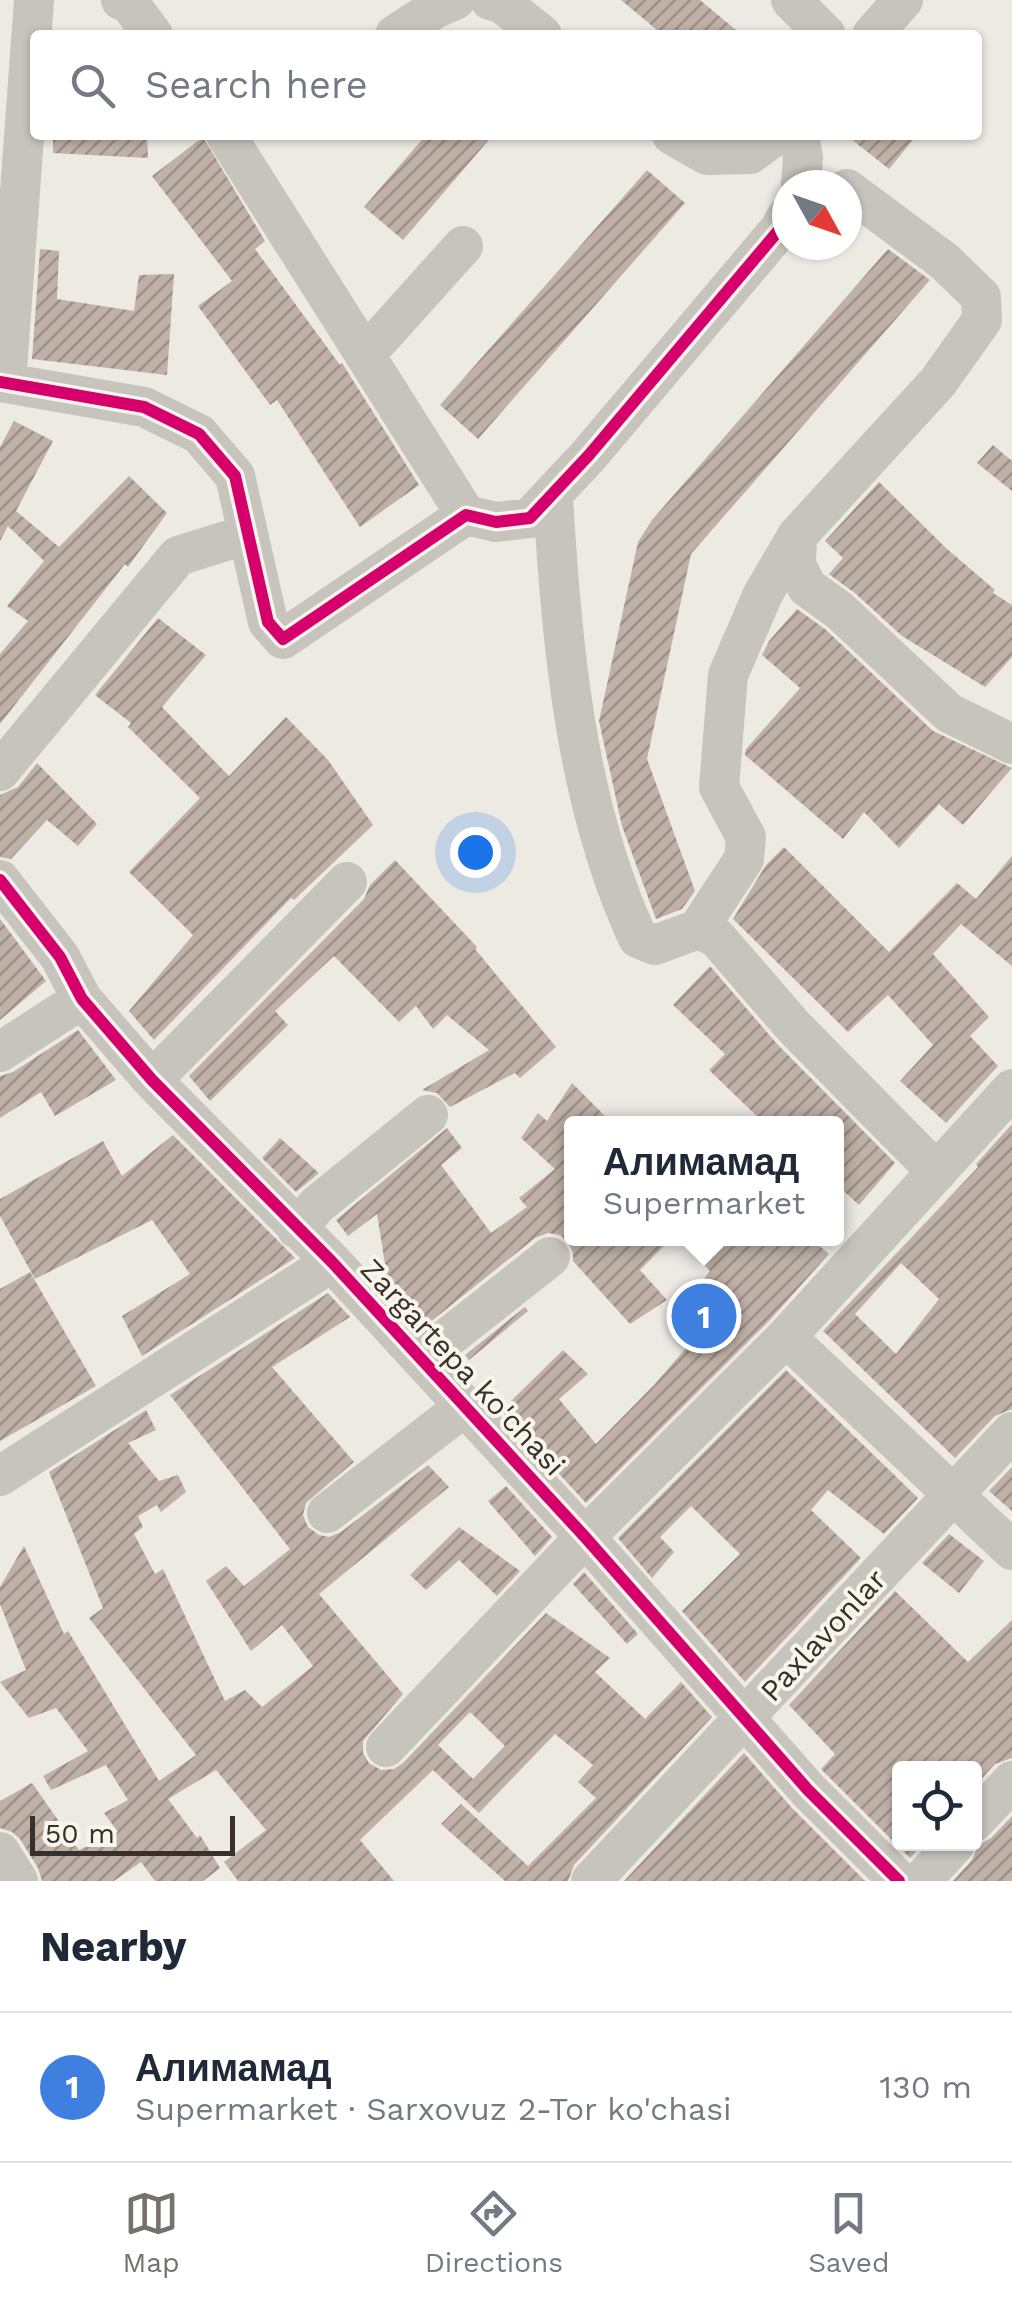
<!DOCTYPE html>
<meta charset="utf-8">
<style>
:root{--surface:#fff;--page:#f2f2f3;--text:#1f2937;--muted:#747a83;--line:#e0e1e3;--accent:#77716c}
body{margin:0;font-family:"Work Sans",sans-serif;background:var(--page);color:var(--text)}
.controls{position:absolute;right:30px;bottom:30px;display:grid;overflow:hidden;border-radius:10px;box-shadow:0 2px 8px #0004}
.controls button{width:90px;height:90px;display:grid;place-items:center;padding:0;border:0;border-bottom:2px solid var(--line);background:var(--surface);color:var(--text);font:50px sans-serif}
.compass{position:absolute;left:772px;top:170px;width:90px;height:90px;border-radius:50%;background:var(--surface);box-shadow:0 2px 8px #0004;rotate:130deg}
.scale{position:absolute;left:30px;bottom:25px;width:205px;box-sizing:border-box;padding-left:10px;border:5px solid #37302b;border-top:0;font-size:28px;line-height:35px;white-space:nowrap;color:#37302b;-webkit-text-stroke:8px #f9f5ec;paint-order:stroke}
.you{position:absolute;left:475px;top:852px;width:35px;height:35px;margin:-25px;border:8px solid #fff;border-radius:50%;background:#1a73e8;box-shadow:0 0 0 15px #1a73e833}
.badge{display:grid;place-items:center;width:65px;height:65px;border-radius:50%;background:var(--accent);color:#fff;font-size:32px;font-weight:700}
.pin{position:absolute;translate:-50% -50%;border:5px solid #fff;box-shadow:0 2px 10px #0006}
.popup{position:absolute;left:564px;top:1116px;width:280px;height:130px;box-sizing:border-box;display:grid;place-content:center;border-radius:10px;background:var(--surface);filter:drop-shadow(0 2px 8px #0005);font-size:32px;white-space:nowrap;color:var(--muted)}
.popup b{font-size:38px;color:var(--text)}
.popup::after{content:'';position:absolute;left:50%;top:100%;margin-left:-20px;border:20px solid transparent;border-top-color:var(--surface)}
.list{margin:0;padding:0;list-style:none}
h2{display:flex;justify-content:space-between;align-items:center;height:130px;margin:0;padding:0 40px;font-size:42px}
h2 small{font-size:32px;font-weight:400;color:var(--muted)}
.list li{display:grid;grid-template-columns:65px 1fr auto;gap:30px;align-items:center;box-sizing:border-box;height:150px;padding:0 40px;border-top:2px solid var(--line)}
.list b{display:block;font-size:38px;white-space:nowrap}
.list p{margin:0;font-size:32px;white-space:nowrap;color:var(--muted)}
.list em{font-size:32px;font-style:normal;color:var(--muted)}
.icon{flex:none;width:55px;height:55px;fill:none;stroke:currentColor;stroke-width:2;stroke-linecap:round;stroke-linejoin:round}
.map{position:relative;flex:none;width:1012px;height:1881px;overflow:hidden}
.search{position:absolute;background:var(--surface);box-shadow:0 2px 8px #0004;left:30px;right:30px;top:30px;height:110px;display:flex;align-items:center;gap:25px;box-sizing:border-box;padding:0 35px;border-radius:10px;color:var(--muted);font-size:38px}
.sheet{height:280px;background:var(--surface)}
nav{display:flex;justify-content:space-around;align-items:center;box-sizing:border-box;height:140px;border-top:2px solid var(--line);background:var(--surface);font-size:28px;color:var(--muted)}
nav a{display:grid;justify-items:center;gap:5px}
nav .on{color:var(--accent)}
.map>svg:first-child{display:block}
</style>
<div class="map">
<svg width="1012" height="1881" viewBox="0 0 1012 1881">
<defs>
<pattern id="building-hatch" width="6" height="6" patternUnits="userSpaceOnUse" patternTransform="scale(2.5)"><rect width="6" height="6" fill="#bfb1a7"/><path d="M-1 1l2-2M0 6l6-6M5 7l2-2" fill="none" stroke="#9c9088"/></pattern>
</defs>
<rect width="100%" height="100%" fill="#edeae4"/>
<path fill="url(#building-hatch)" fill-rule="evenodd" d="M 621,0 L 700,0 L 742,35 L 663,35 Z
M 53,135 L 147,135 L 148,158 L 53,153 Z
M 426,135 L 493,135 L 403,240 L 364,207 Z
M 846,135 L 917,135 L 889,169 Z
M 203,137 L 265,241 L 255,249 L 340,365 L 342,363 L 419,485 L 360,527 L 277,400 L 270,405 L 198,306 L 232,281 L 152,176 Z
M 647,170 L 685,203 L 478,439 L 440,405 Z
M 40,249 L 59,251 L 57,299 L 134,311 L 139,275 L 174,274 L 167,375 L 32,359 Z
M 888,249 L 930,280 L 691,554 L 647,759 L 695,891 L 682,909 L 656,919 L 622,826 L 599,721 L 638,542 L 652,520 Z
M 14,421 L 53,441 L 16,511 L 59,547 L 129,476 L 167,513 L 128,567 L 125,564 L 0,724 L 0,654 L 28,621 L 7,606 L 44,561 L 8,526 L 0,541 L 0,447 Z
M 993,445 L 1012,461 L 1012,491 L 977,463 Z
M 879,482 L 947,549 L 995,590 L 993,593 L 1012,605 L 1012,657 L 985,687 L 902,636 L 856,594 L 829,574 L 843,558 L 825,541 Z
M 797,609 L 825,629 L 933,731 L 1012,768 L 963,825 L 939,804 L 899,848 L 864,812 L 843,839 L 745,755 L 746,749 L 800,688 L 762,655 L 769,641 Z
M 158,618 L 206,655 L 162,707 L 229,776 L 286,717 L 328,760 L 373,825 L 294,900 L 291,898 L 154,1040 L 129,1011 L 193,935 L 129,872 L 200,798 L 128,727 L 131,723 L 95,695 Z
M 37,763 L 97,824 L 78,846 L 47,820 L 11,859 L 0,857 L 0,795 L 18,787 Z
M 784,847 L 889,952 L 957,883 L 976,899 L 1012,856 L 1012,966 L 961,924 L 933,954 L 989,1017 L 970,1036 L 998,1066 L 946,1123 L 900,1081 L 933,1045 L 888,995 L 848,1032 L 733,919 L 766,865 Z
M 395,860 L 477,947 L 475,949 L 556,1047 L 520,1078 L 515,1073 L 450,1107 L 437,1093 L 422,1090 L 489,1050 L 447,1015 L 433,1029 L 416,1006 L 399,1022 L 334,956 L 275,1011 L 288,1025 L 210,1101 L 189,1076 L 364,899 L 370,885 Z
M 0,919 L 46,981 L 0,1020 Z
M 710,966 L 777,1044 L 895,1163 L 859,1205 L 836,1184 L 836,1124 L 765,1124 L 709,1070 L 725,1054 L 673,1005 Z
M 78,1030 L 116,1080 L 55,1116 L 41,1092 L 0,1118 L 0,1076 L 13,1072 Z
M 572,1083 L 613,1124 L 572,1124 L 572,1238 L 672,1238 L 640,1270 L 667,1300 L 630,1324 L 573,1261 L 573,1253 L 568,1242 L 560,1235 L 548,1233 L 535,1238 L 424,1327 L 389,1289 L 377,1214 L 348,1236 L 336,1220 L 447,1128 L 462,1148 L 441,1165 L 491,1233 L 527,1207 L 519,1198 L 555,1169 L 521,1138 L 538,1113 L 547,1121 Z
M 1012,1124 L 1012,1409 L 995,1416 L 955,1458 L 823,1331 L 978,1167 L 976,1164 ZM 901,1263 L 939,1299 L 896,1354 L 855,1314 Z
M 173,1135 L 295,1258 L 142,1356 L 122,1316 L 190,1274 L 152,1220 L 35,1279 L 0,1216 L 0,1199 L 103,1141 L 122,1176 Z
M 280,1138 L 319,1173 L 296,1192 L 262,1158 Z
M 677,1238 L 810,1238 L 829,1254 L 769,1321 L 586,1503 L 501,1411 L 563,1350 L 588,1374 L 559,1399 L 596,1444 L 655,1384 L 711,1319 L 690,1297 L 710,1271 Z
M 30,1272 L 96,1386 L 0,1441 L 0,1289 Z
M 328,1293 L 350,1317 L 272,1367 L 354,1462 L 306,1503 L 303,1515 L 308,1527 L 319,1535 L 329,1537 L 341,1532 L 428,1465 L 449,1487 L 319,1594 L 403,1694 L 363,1741 L 363,1753 L 369,1763 L 381,1770 L 394,1769 L 403,1763 L 546,1613 L 610,1658 L 595,1672 L 645,1719 L 681,1682 L 712,1717 L 574,1865 L 568,1881 L 505,1881 L 441,1824 L 461,1804 L 528,1866 L 596,1798 L 578,1782 L 593,1765 L 555,1734 L 479,1813 L 433,1770 L 360,1840 L 394,1881 L 238,1881 L 224,1862 L 266,1830 L 216,1770 L 168,1799 L 197,1838 L 200,1835 L 220,1868 L 203,1881 L 155,1881 L 141,1862 L 114,1881 L 42,1881 L 38,1868 L 20,1839 L 12,1832 L 0,1828 L 0,1801 L 32,1783 L 79,1850 L 118,1832 L 104,1813 L 128,1800 L 106,1765 L 51,1790 L 43,1776 L 88,1751 L 56,1708 L 29,1718 L 0,1682 L 26,1670 L 0,1604 L 0,1587 L 24,1546 L 64,1634 L 68,1631 L 159,1781 L 196,1755 L 89,1618 L 103,1608 L 49,1472 L 146,1410 L 156,1430 L 128,1443 L 159,1481 L 178,1475 L 186,1492 L 161,1512 L 157,1505 L 138,1516 L 143,1527 L 134,1534 L 155,1574 L 163,1569 L 225,1701 L 245,1690 L 262,1707 L 313,1666 L 282,1625 L 251,1651 L 206,1581 L 226,1566 L 244,1586 L 290,1549 L 170,1395 ZM 470,1712 L 505,1746 L 473,1779 L 438,1745 Z
M 525,1307 L 528,1311 L 469,1360 L 465,1355 Z
M 786,1370 L 918,1498 L 884,1534 L 828,1490 L 811,1510 L 861,1558 L 745,1682 L 682,1611 L 740,1554 L 691,1506 L 660,1537 L 674,1552 L 652,1578 L 618,1538 Z
M 1012,1467 L 1012,1511 L 989,1491 Z
M 506,1486 L 552,1537 L 535,1556 L 488,1501 Z
M 459,1527 L 520,1571 L 497,1596 L 459,1560 L 426,1590 L 410,1575 Z
M 949,1534 L 984,1561 L 959,1593 L 922,1563 Z
M 584,1572 L 638,1634 L 627,1644 L 573,1584 Z
M 895,1591 L 968,1662 L 1012,1620 L 1012,1758 L 995,1764 L 974,1787 L 974,1768 L 900,1768 L 900,1844 L 923,1844 L 910,1858 L 821,1769 L 835,1754 L 789,1705 Z
M 744,1753 L 791,1807 L 865,1881 L 624,1881 Z
M 1012,1816 L 1012,1881 L 953,1881 L 972,1860 L 978,1845 L 991,1838 Z"/>
<g fill="none" stroke-linecap="round" stroke-linejoin="round">
<path stroke="#c7c3bd" stroke-width="40" d="M 121,0 L 127,0 L 153,35
M 490,0 L 503,4 L 542,35
M 791,0 L 826,35
M 395,35 L 436,8 L 455,0
M 872,35 L 903,0
M 226,135 L 466,515
M 672,135 L 707,155 L 750,154 L 776,135
M 799,135 L 803,157 L 801,185
M 847,189 L 944,261 L 981,297 L 982,320 L 938,382 L 797,536 L 796,565 L 807,587 L 840,611 L 949,713 L 1012,744
M 365,355 L 463,246
M 0,382 L 144,407 L 199,434 L 235,476 L 268,622 L 283,639 L 466,515 L 496,522 L 530,518 L 589,455 L 779,230 L 787,216
M 6,383 L 34,0
M 553,497 C 562,645 575,802 638,938 L 655,945 L 698,929 L 716,937 L 794,1027 L 937,1172
M 0,771 L 178,556 L 248,534
M 0,880 L 60,957 L 82,999 L 152,1080 L 332,1262 L 585,1537 L 808,1790 L 899,1881
M 698,929 L 744,859 L 746,837 L 719,787 L 728,675 L 763,594 L 797,536
M 0,1052 L 82,999
M 152,1080 L 347,882
M 297,1229 L 317,1205 L 428,1115
M 786,1337 L 1012,1550
M 421,1359 L 550,1257
M 0,1476 L 332,1262
M 327,1513 L 464,1407
M 386,1747 L 585,1537 L 786,1337 L 1012,1089
M 974,1822 L 1012,1781
M 0,1852 L 18,1881
M 591,1881 L 1012,1432
M 921,1881 L 955,1844"/>
<g stroke="#f9f5ec" stroke-width="19">
<path id="cycleway" d="M 0,382 L 144,407 L 199,434 L 235,476 L 268,622 L 283,639 L 466,515 L 496,522 L 530,518 L 589,455 L 779,230 L 787,216
M 0,880 L 60,957 L 82,999 L 152,1080 L 332,1262 L 585,1537 L 808,1790 L 899,1881"/>
</g>
<use href="#cycleway" stroke="#d6006c" stroke-width="12"/>
</g>
<g text-anchor="middle" dominant-baseline="central" stroke-width="8" stroke-linejoin="round" paint-order="stroke">
<g font-size="30" fill="#37302b" stroke="#f9f5ec">
<text transform="translate(463 1367) rotate(47)">Zargartepa ko'chasi</text>
<text transform="translate(823 1635) rotate(-47)">Paxlavonlar</text>
</g>
</g>
</svg>
<div class="controls">
<button><svg class="icon" aria-label="locate" viewBox="0 0 24 24"><circle cx="12" cy="12" r="6"/><path d="M12 2v4M12 18v4M2 12h4M18 12h4"/></svg></button>
</div>
<svg class="compass" viewBox="-18 -18 36 36"><path d="M0-13l5 13h-10z" fill="#e53935"/><path d="M0 13l5-13h-10z" fill="#747a83"/></svg>
<div class="scale">50 m</div>
<div class="you"></div>
<div class="pin badge" style="left:704px;top:1316px;background:#3f7fe0">1</div>
<div class="popup"><b>Алимамад</b>Supermarket</div>
<div class="search"><svg class="icon" aria-label="search" viewBox="0 0 24 24"><circle cx="10" cy="10" r="6"/><path d="M15 15l6 6"/></svg>Search here</div>
</div>
<section class="sheet">
<h2>Nearby<small></small></h2>
<ul class="list">
<li><span class="badge" style="background:#3f7fe0">1</span><div><b>Алимамад</b><p>Supermarket · Sarxovuz 2-Tor ko'chasi</p></div><em>130 m</em></li>
</ul>
</section>
<nav>
<a class="on"><svg class="icon" aria-label="map" viewBox="0 0 24 24"><path d="M3 6l6-2 6 2 6-2v14l-6 2-6-2-6 2zM9 4v14M15 6v14"/></svg>Map</a>
<a><svg class="icon" aria-label="directions" viewBox="0 0 24 24"><path d="M12 3l9 9-9 9-9-9zM9 14v-3h6M13 9l2 2-2 2"/></svg>Directions</a>
<a><svg class="icon" aria-label="saved" viewBox="0 0 24 24"><path d="M7 4h10v16l-5-4-5 4z"/></svg>Saved</a>
</nav>
